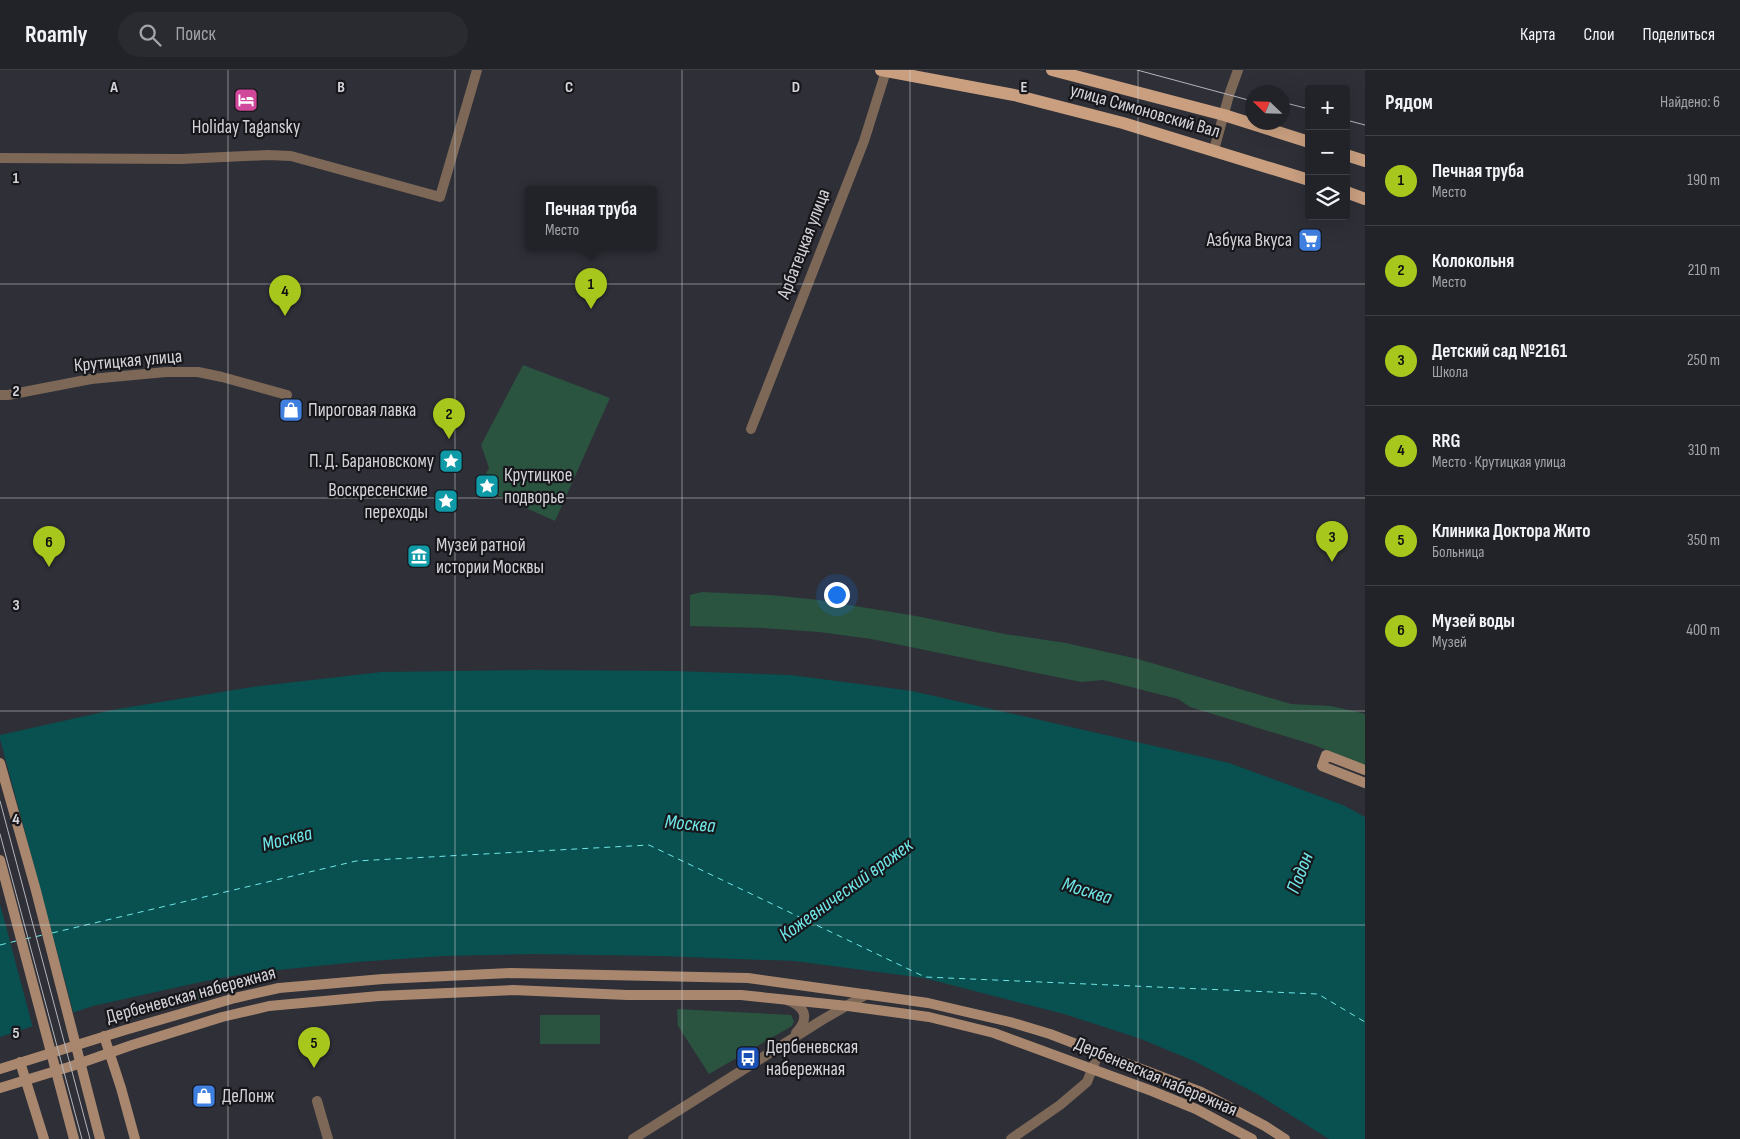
<!DOCTYPE html>
<html lang="ru">
<meta charset="utf-8">
<style>
:root{--surface:#222329;--page:#2a2b31;--text:#f1f3f6;--muted:#a2a4a8;--line:#3f4046;--accent:#a8c71d}
body{margin:0;font-family:"Sofia Sans Condensed",sans-serif;background:var(--page);color:var(--text)}
.controls{position:absolute;right:15px;top:15px;display:grid;overflow:hidden;border-radius:5px;box-shadow:0 5px 20px #0002}
.controls button{width:45px;height:45px;display:grid;place-items:center;padding:0;border:0;border-bottom:1px solid var(--line);background:var(--surface);color:var(--text);font:25px sans-serif}
.compass{position:absolute;left:1245px;top:15px;width:45px;height:45px;border-radius:50%;background:var(--surface);box-shadow:0 5px 20px #0002;rotate:293deg}
.you{position:absolute;left:836px;top:524px;width:18px;height:18px;margin:-12px;border:4px solid #fff;border-radius:50%;background:#1a73e8;box-shadow:0 0 0 8px #1a73e833}
.badge{display:grid;place-items:center;width:32px;height:32px;border-radius:50%;background:var(--accent);color:#111;font-size:16px;font-weight:700}
.pin{position:absolute;translate:-50% -41px;filter:drop-shadow(0 1px 2px #0008)}
.pin::after{content:'';position:absolute;top:26px;width:18px;height:15px;background:inherit;clip-path:polygon(0 0,100% 0,50% 100%)}
.popup{position:absolute;left:525px;top:116px;width:132px;height:65px;box-sizing:border-box;display:grid;place-content:center;border-radius:5px;background:var(--surface);filter:drop-shadow(0 1px 4px #0005);font-size:16px;white-space:nowrap;color:var(--muted)}
.popup b{font-size:19px;color:var(--text)}
.popup::after{content:'';position:absolute;left:50%;top:100%;margin-left:-10px;border:10px solid transparent;border-top-color:var(--surface)}
.list{margin:0;padding:0;list-style:none}
h2{display:flex;justify-content:space-between;align-items:center;height:65px;margin:0;padding:0 20px;font-size:21px}
h2 small{font-size:16px;font-weight:400;color:var(--muted)}
.list li{display:grid;grid-template-columns:32px 1fr auto;gap:15px;align-items:center;box-sizing:border-box;height:90px;padding:0 20px;border-top:1px solid var(--line)}
.list b{display:block;font-size:19px;white-space:nowrap}
.list p{margin:0;font-size:16px;white-space:nowrap;color:var(--muted)}
.list em{font-size:16px;font-style:normal;color:var(--muted)}
.icon{flex:none;width:28px;height:28px;fill:none;stroke:currentColor;stroke-width:2;stroke-linecap:round;stroke-linejoin:round}
.map{position:relative;flex:none;width:1365px;height:1069px;overflow:hidden}
header{display:flex;align-items:center;gap:30px;box-sizing:border-box;height:70px;padding:0 25px;background:var(--surface);border-bottom:1px solid var(--line)}
header strong{font-size:24px}
nav{display:flex;gap:28px;margin-inline-start:auto;font-size:18px}
.search{width:350px;height:45px;background:var(--page);display:flex;align-items:center;gap:12px;box-sizing:border-box;padding:0 18px;border-radius:28px;color:var(--muted);font-size:19px}
main{display:flex}
aside{flex:1;background:var(--surface)}
.map>svg:first-child{display:block}
</style>
<header>
<strong>Roamly</strong>
<div class="search"><svg class="icon" aria-label="search" viewBox="0 0 24 24"><circle cx="10" cy="10" r="6"/><path d="M15 15l6 6"/></svg>Поиск</div>
<nav><a>Карта</a><a>Слои</a><a>Поделиться</a></nav>
</header>
<main>
<div class="map">
<svg width="1365" height="1069" viewBox="0 0 1365 1069">
<rect width="100%" height="100%" fill="#2e2f37"/>
<path fill="#2a5340" d="M 523,295 L 610,328 L 555,451 L 479,417 L 489,398 L 481,375 Z
M 702,522 L 770,525 L 819,530 L 916,546 L 1005,564 L 1066,573 L 1138,589 L 1291,634 L 1331,636 L 1362,643 L 1365,644 L 1365,696 L 1314,675 L 1190,637 L 1178,629 L 1103,610 L 1081,612 L 871,569 L 819,562 L 762,558 L 690,556 L 690,525 Z
M 228,915 L 228,919 L 203,929 L 130,947 L 144,933 Z
M 677,939 L 791,945 L 794,951 L 792,956 L 709,1004 L 678,956 Z
M 540,945 L 600,945 L 600,974 L 540,974 Z"/>
<path fill="#095050" d="M 533,600 L 674,601 L 791,605 L 912,621 L 1229,693 L 1343,735 L 1365,747 L 1365,1069 L 1329,1069 L 1259,1025 L 1194,991 L 1141,969 L 1064,944 L 924,908 L 794,891 L 660,886 L 533,884 L 444,886 L 357,892 L 249,903 L 201,912 L 93,936 L 0,967 L 0,665 L 112,640 L 252,617 L 381,602 Z"/>
<path fill="#2e2f37" d="M 0,669 L 74,945 L 33,958 L 0,834 Z"/>
<g fill="none" stroke-linecap="round" stroke-linejoin="round">
<path stroke="#6ee8e9" stroke-width="1" stroke-dasharray="6 5" stroke-linecap="butt" d="M 52,863 L 356,791 L 649,775 L 925,907 L 1318,924 L 1365,952
M 25,869 L 43,865
M 0,875 L 16,871"/>
<path stroke="#7d6858" stroke-width="10" d="M 0,88 L 181,89 L 268,85 L 291,86 L 440,127 L 477,0
M 0,325 L 8,325 L 91,309 L 166,302 L 198,302 L 222,307 L 287,325
M 751,359 L 864,71 L 886,1
M 787,930 C 807,937 809,949 796,963
M 317,1031 L 328,1069
M 633,1069 L 822,950 L 867,924
M 1011,1069 L 1060,1035 L 1087,1012 L 1099,982"/>
<path stroke="#7d6858" stroke-width="10" d="M 1214,80 L 1229,25 L 1238,0"/>
<path stroke="#a8876e" stroke-width="10" d="M 1365,700 L 1326,685 L 1322,696 L 1365,713
M 104,966 L 121,1018 L 135,1069
M 20,992 L 44,1069
M 0,999 L 125,960 L 235,928 L 279,918 L 383,909 L 511,903 L 748,908 L 928,933 L 1010,952 L 1050,964 L 1201,1022 L 1265,1056 L 1285,1069
M 0,1018 L 72,996 L 132,975 L 222,947 L 269,936 L 379,926 L 513,920 L 627,925 L 741,925 L 848,936 L 929,947 L 994,963 L 1152,1021 L 1196,1039 L 1252,1069"/>
<path stroke="#c99f7f" stroke-width="12" d="M 881,0 L 1014,25 L 1123,53 L 1309,110
M 1052,0 L 1224,45 L 1309,72
M 1346,85 L 1365,91
M 1346,122 L 1365,129"/>
<path stroke="#b5b5bb" stroke-width="1" d="M 1137,0 L 1252,31
M 1282,32 L 1309,39
M 1346,50 L 1365,55
M 0,731 L 90,1069
M 0,764 L 82,1069"/>
<path stroke="#a8876e" stroke-width="10" d="M 0,693 L 35,817 L 100,1069
M 0,790 L 74,1069"/>
</g>
<path fill="none" stroke="#d3d3d9" stroke-width="1" stroke-opacity="0.55" d="M 228,0 L 228,1069M 455,0 L 455,1069M 682,0 L 682,1069M 910,0 L 910,1069M 1138,0 L 1138,1069M 0,214 L 1365,214M 0,428 L 1365,428M 0,641 L 1365,641M 0,855 L 1365,855"/>
<defs>
<g id="hotel-square" transform="scale(1.25)"><rect x="-9" y="-9" width="18" height="18" rx="4" fill="#d1479c" stroke="#17171b"/><path d="M-6-4.5h1.5V1H6V5H4.5V3h-9V5H-6ZM-4 0a1.8 1.8 0 1 1 3.6 0ZM.5 0V-2.5h3Q6-2.5 6 0Z" fill="#fff"/></g>
<g id="supermarket-square" transform="scale(1.25)"><rect x="-9" y="-9" width="18" height="18" rx="4" fill="#3f7fe0" stroke="#17171b"/><path d="M-6-5.5h2.5l.6 2H6L4.5 2H-2.5L-4.4-4H-6ZM-1.5 3.2a1.3 1.3 0 1 0 .1 0ZM3 3.2a1.3 1.3 0 1 0 .1 0Z" fill="#fff"/></g>
<g id="shop-square" transform="scale(1.25)"><rect x="-9" y="-9" width="18" height="18" rx="4" fill="#3f7fe0" stroke="#17171b"/><path d="M-5-2.5h2.3a2.7 3.5 0 0 1 5.4 0H5L5.5 6h-11ZM-1.5-2.5h3a1.5 2.3 0 0 0-3 0Z" fill="#fff"/></g>
<g id="sight-square" transform="scale(1.25)"><rect x="-9" y="-9" width="18" height="18" rx="4" fill="#0f9aa8" stroke="#17171b"/><path d="M0-6L1.8-2.2L6-1.7L2.9 1.2L3.7 5.4L0 3.3L-3.7 5.4L-2.9 1.2L-6-1.7L-1.8-2.2Z" fill="#fff"/></g>
<g id="museum-square" transform="scale(1.25)"><rect x="-9" y="-9" width="18" height="18" rx="4" fill="#0f9aa8" stroke="#17171b"/><path d="M0-6L6-3V-2H-6V-3ZM-5-1h2V3h-2ZM-1-1h2V3h-2ZM3-1h2V3H3ZM-6 4H6V6H-6Z" fill="#fff"/></g>
<g id="bus-square" transform="scale(1.25)"><rect x="-9" y="-9" width="18" height="18" rx="4" fill="#1a4fb4" stroke="#17171b"/><path d="M-5-6H5V4H4V6H2V4H-2V6H-4V4H-5ZM-3.5-4V0h7V-4ZM-3.5 1.2v1.5H-2V1.2ZM2 1.2v1.5H3.5V1.2Z" fill="#fff"/></g>
</defs>
<g fill-rule="evenodd">
<use href="#hotel-square" x="246" y="30"/>
<use href="#supermarket-square" x="1310" y="170"/>
<use href="#shop-square" x="291" y="340"/>
<use href="#sight-square" x="451" y="391"/>
<use href="#sight-square" x="487" y="416"/>
<use href="#sight-square" x="446" y="431"/>
<use href="#museum-square" x="419" y="486"/>
<use href="#bus-square" x="748" y="988"/>
<use href="#shop-square" x="204" y="1026"/>
</g>
<g text-anchor="middle" dominant-baseline="central" stroke-width="4.5" stroke-linejoin="round" paint-order="stroke">
<g font-size="19" fill="#d3d3d9" stroke="#17171b">
<text transform="translate(1145 41) rotate(16)">улица Симоновский Вал</text>
<text transform="translate(804 174) rotate(-69)">Арбатецкая улица</text>
<text transform="translate(128 291) rotate(-5)">Крутицкая улица</text>
<text transform="translate(191 925) rotate(-15)">Дербеневская набережная</text>
<text transform="translate(1156 1007) rotate(23)">Дербеневская набережная</text>
</g>
<g font-size="19" fill="#d3d3d9" stroke="#17171b" text-anchor="start">
<text x="246" y="57" text-anchor="middle">Holiday Tagansky</text>
<text x="1292" y="170" text-anchor="end">Азбука Вкуса</text>
<text x="308" y="340">Пироговая лавка</text>
<text x="434" y="391" text-anchor="end">П. Д. Барановскому</text>
<text x="504" y="405">Крутицкое<tspan x="504" dy="22">подворье</tspan></text>
<text x="428" y="420" text-anchor="end">Воскресенские<tspan x="428" dy="22">переходы</tspan></text>
<text x="436" y="475">Музей ратной<tspan x="436" dy="22">истории Москвы</tspan></text>
<text x="766" y="977">Дербеневская<tspan x="766" dy="22">набережная</tspan></text>
<text x="222" y="1026">ДеЛонж</text>
</g>
<g font-size="20" font-style="italic" fill="#6ee8e9" stroke="#17171b">
<text transform="translate(690 754) rotate(5)">Москва</text>
<text transform="translate(287 769) rotate(-14)">Москва</text>
<text transform="translate(1300 803) rotate(-69)">Подон</text>
<text transform="translate(846 820) rotate(-36)">Кожевнический вражек</text>
<text transform="translate(1087 821) rotate(17)">Москва</text>
</g>
</g>
<g font-size="16" text-anchor="middle" font-weight="bold" fill="#d3d3d9" stroke="#17171b" stroke-width="4.5" stroke-linejoin="round" paint-order="stroke">
<text x="114" y="22">A</text>
<text x="341" y="22">B</text>
<text x="569" y="22">C</text>
<text x="796" y="22">D</text>
<text x="1024" y="22">E</text>
<text x="16" y="113">1</text>
<text x="16" y="326">2</text>
<text x="16" y="540">3</text>
<text x="16" y="754">4</text>
<text x="16" y="968">5</text>
</g>
</svg>
<div class="controls">
<button>+</button>
<button>−</button>
<button><svg class="icon" aria-label="layers" viewBox="0 0 24 24"><path d="M12 4l9 5-9 5-9-5zM3 14l9 5 9-5"/></svg></button>
</div>
<svg class="compass" viewBox="-18 -18 36 36"><path d="M0-13l5 13h-10z" fill="#e53935"/><path d="M0 13l5-13h-10z" fill="#a2a4a8"/></svg>
<div class="you"></div>
<div class="pin badge" style="left:591px;top:239px">1</div>
<div class="popup"><b>Печная труба</b>Место</div>
<div class="pin badge" style="left:449px;top:369px">2</div>
<div class="pin badge" style="left:1332px;top:492px">3</div>
<div class="pin badge" style="left:285px;top:246px">4</div>
<div class="pin badge" style="left:314px;top:998px">5</div>
<div class="pin badge" style="left:49px;top:497px">6</div>
</div>
<aside>
<h2>Рядом<small>Найдено: 6</small></h2>
<ul class="list">
<li><span class="badge">1</span><div><b>Печная труба</b><p>Место</p></div><em>190 m</em></li>
<li><span class="badge">2</span><div><b>Колокольня</b><p>Место</p></div><em>210 m</em></li>
<li><span class="badge">3</span><div><b>Детский сад №2161</b><p>Школа</p></div><em>250 m</em></li>
<li><span class="badge">4</span><div><b>RRG</b><p>Место · Крутицкая улица</p></div><em>310 m</em></li>
<li><span class="badge">5</span><div><b>Клиника Доктора Жито</b><p>Больница</p></div><em>350 m</em></li>
<li><span class="badge">6</span><div><b>Музей воды</b><p>Музей</p></div><em>400 m</em></li>
</ul>
</aside>
</main>
